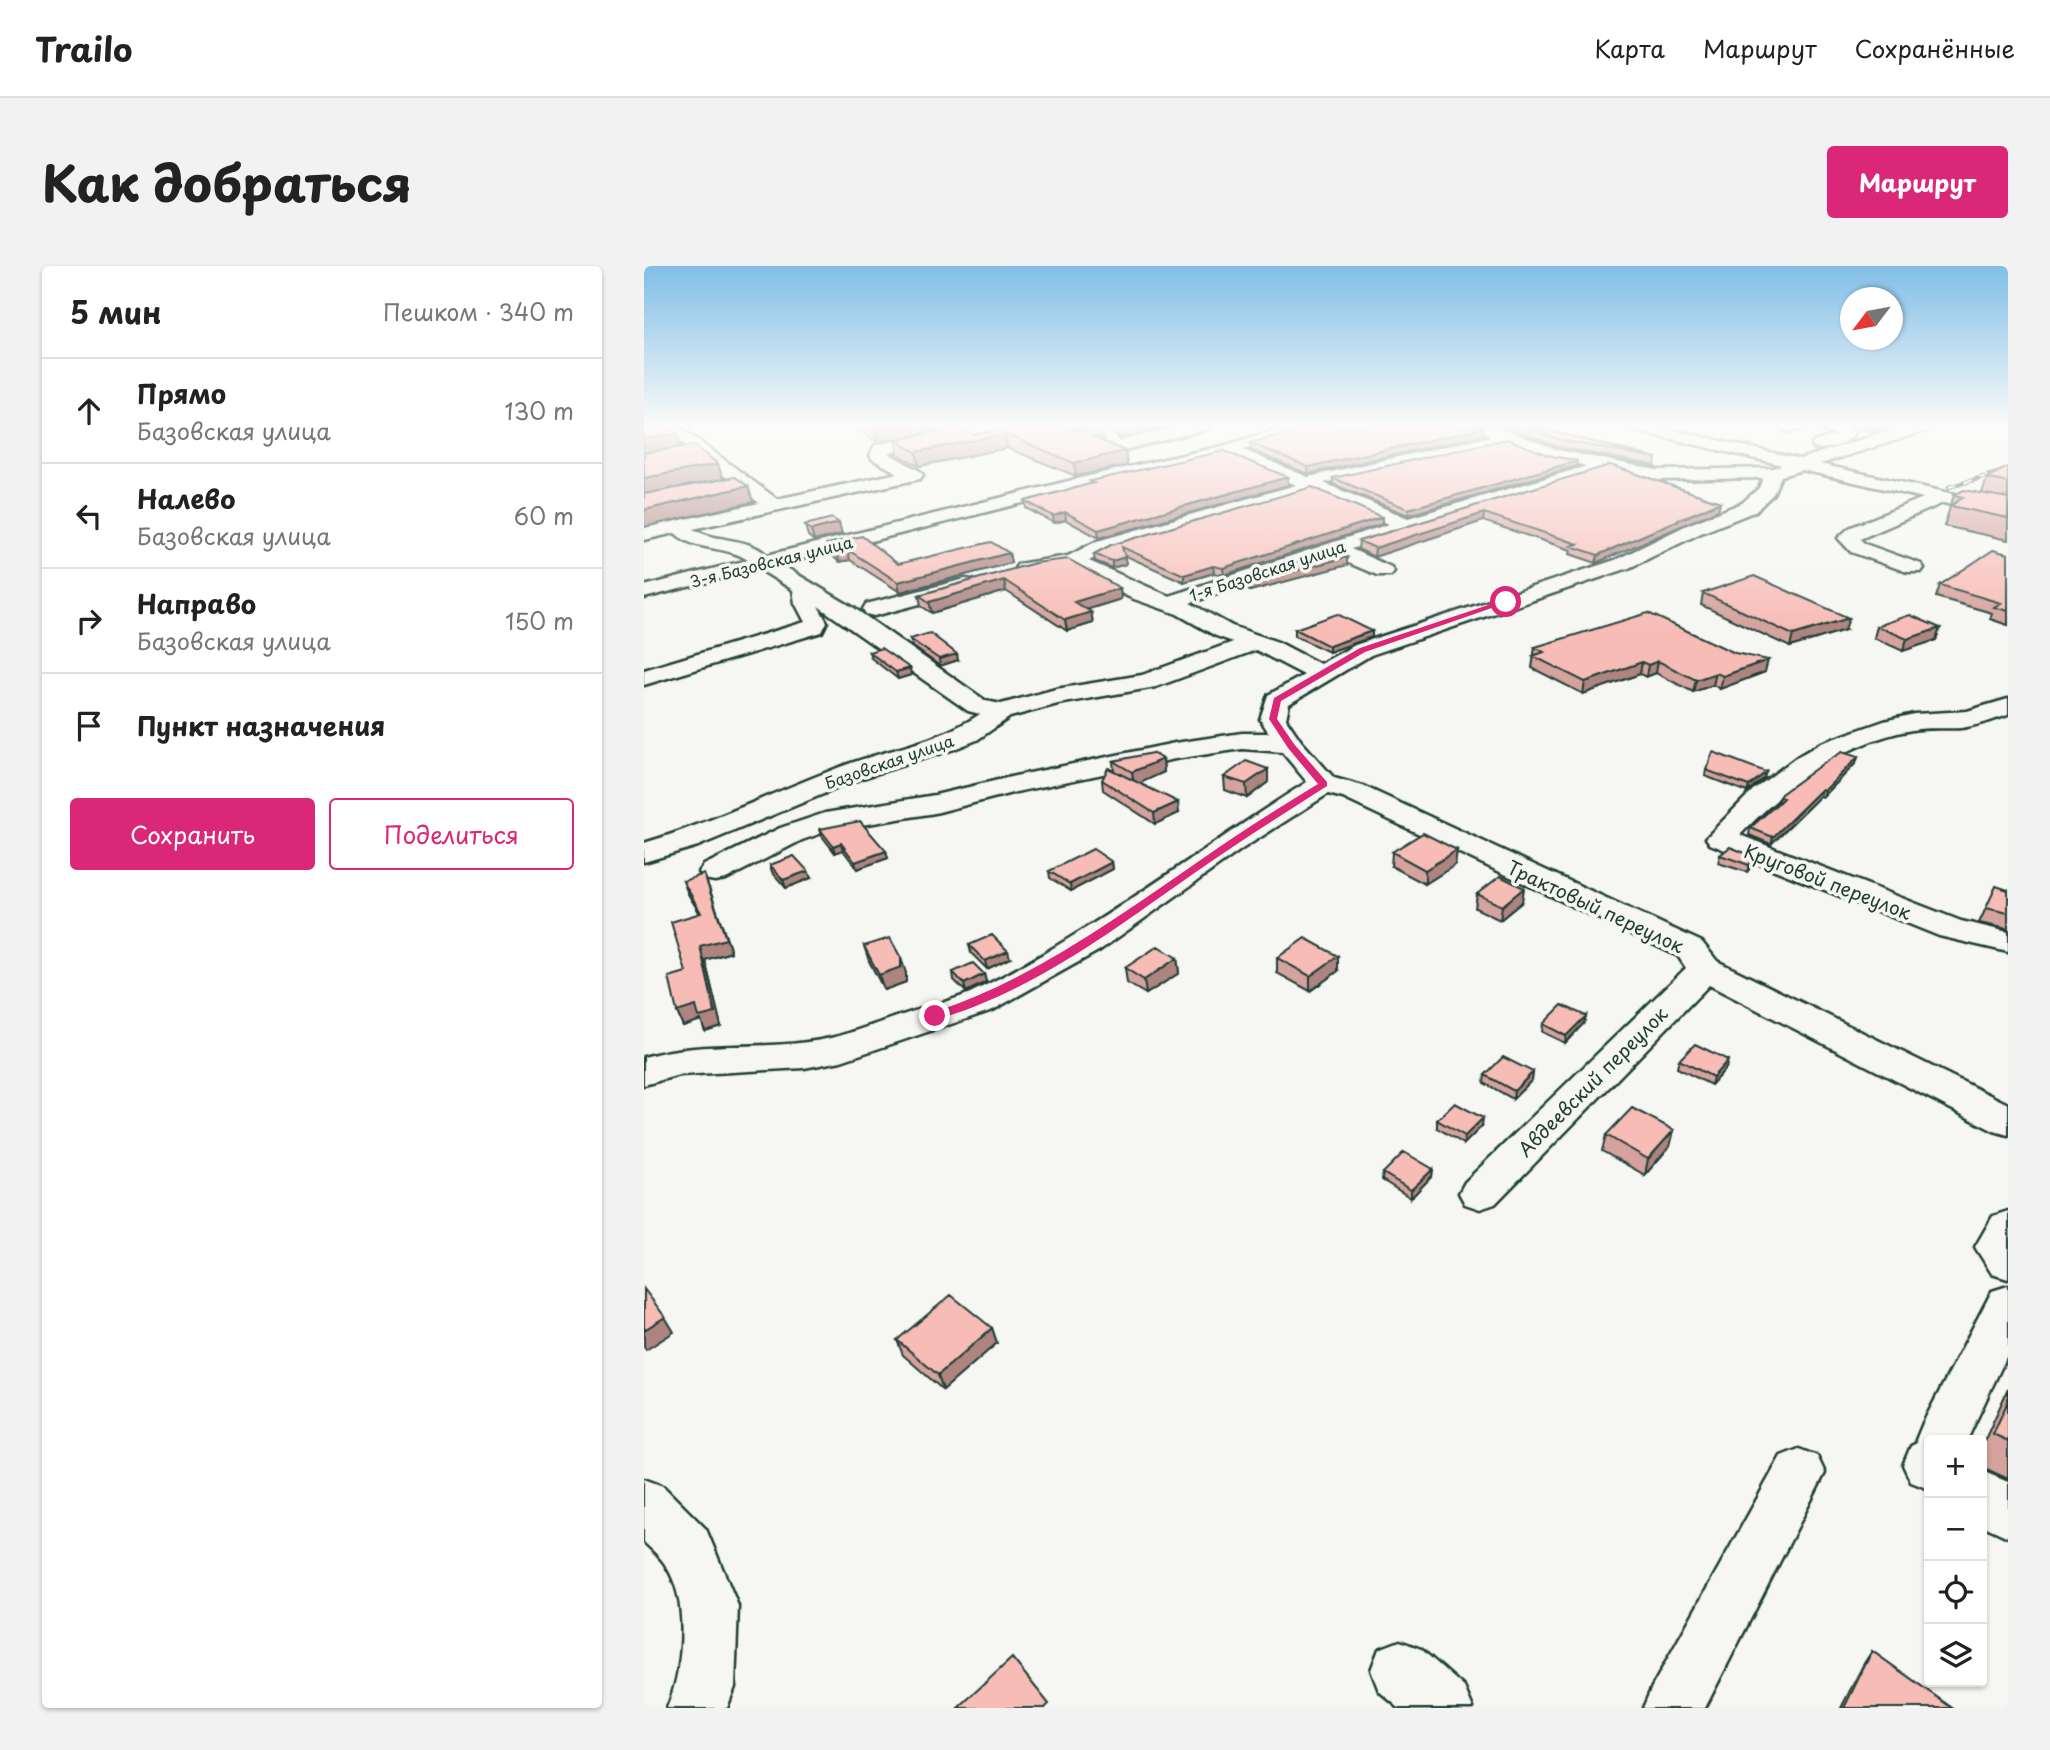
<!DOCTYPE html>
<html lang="ru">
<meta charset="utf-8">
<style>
:root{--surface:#fff;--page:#f2f2f2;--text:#222;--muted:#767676;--line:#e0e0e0;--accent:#db2777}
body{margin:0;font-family:"Playpen Sans",sans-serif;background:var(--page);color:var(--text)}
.controls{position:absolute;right:21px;bottom:21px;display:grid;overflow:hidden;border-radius:7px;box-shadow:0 2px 5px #0004}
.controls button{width:63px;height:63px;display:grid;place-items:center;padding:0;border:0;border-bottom:2px solid var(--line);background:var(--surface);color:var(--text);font:35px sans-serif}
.compass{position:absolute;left:1196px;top:21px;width:63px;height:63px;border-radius:50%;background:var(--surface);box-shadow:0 2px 5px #0004;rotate:238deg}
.stop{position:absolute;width:21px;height:21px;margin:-16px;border:5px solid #db2777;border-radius:50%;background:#fff}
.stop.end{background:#db2777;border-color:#fff;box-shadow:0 2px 7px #0008}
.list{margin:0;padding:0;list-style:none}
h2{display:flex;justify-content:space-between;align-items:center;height:91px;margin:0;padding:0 28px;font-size:30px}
h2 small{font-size:23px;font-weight:400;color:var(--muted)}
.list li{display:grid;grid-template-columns:46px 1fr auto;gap:21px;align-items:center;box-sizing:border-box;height:105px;padding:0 28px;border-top:2px solid var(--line)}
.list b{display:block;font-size:26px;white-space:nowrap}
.list p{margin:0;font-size:23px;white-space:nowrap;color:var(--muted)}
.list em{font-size:23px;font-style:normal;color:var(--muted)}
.actions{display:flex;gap:14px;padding:21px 28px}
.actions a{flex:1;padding:16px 0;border:2px solid var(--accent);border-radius:7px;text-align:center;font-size:24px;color:var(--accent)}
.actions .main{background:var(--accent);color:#fff}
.icon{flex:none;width:38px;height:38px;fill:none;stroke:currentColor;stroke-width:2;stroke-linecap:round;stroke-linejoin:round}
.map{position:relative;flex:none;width:1364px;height:1442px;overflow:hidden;border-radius:7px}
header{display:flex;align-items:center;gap:42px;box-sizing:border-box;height:98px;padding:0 35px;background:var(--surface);border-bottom:2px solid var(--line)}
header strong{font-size:33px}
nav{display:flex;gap:38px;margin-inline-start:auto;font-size:24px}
.intro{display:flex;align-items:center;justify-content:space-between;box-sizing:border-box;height:168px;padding:0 42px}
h1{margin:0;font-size:49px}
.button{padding:18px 32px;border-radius:7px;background:var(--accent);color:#fff;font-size:24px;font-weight:700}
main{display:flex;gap:42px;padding:0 42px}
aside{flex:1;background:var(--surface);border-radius:7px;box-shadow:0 2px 5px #0004}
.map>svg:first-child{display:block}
</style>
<header>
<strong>Trailo</strong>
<nav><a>Карта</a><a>Маршрут</a><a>Сохранённые</a></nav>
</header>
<div class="intro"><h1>Как добраться</h1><a class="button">Маршрут</a></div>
<main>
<aside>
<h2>5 мин<small>Пешком · 340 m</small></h2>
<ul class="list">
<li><svg class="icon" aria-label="ahead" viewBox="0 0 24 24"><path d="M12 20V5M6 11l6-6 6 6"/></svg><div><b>Прямо</b><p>Базовская улица</p></div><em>130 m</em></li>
<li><svg class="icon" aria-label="left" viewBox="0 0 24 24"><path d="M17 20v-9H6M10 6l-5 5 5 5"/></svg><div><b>Налево</b><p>Базовская улица</p></div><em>60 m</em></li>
<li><svg class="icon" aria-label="right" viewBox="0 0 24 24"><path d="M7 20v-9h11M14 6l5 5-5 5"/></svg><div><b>Направо</b><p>Базовская улица</p></div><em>150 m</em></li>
<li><svg class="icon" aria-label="arrive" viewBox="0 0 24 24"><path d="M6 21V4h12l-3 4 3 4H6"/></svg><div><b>Пункт назначения</b></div></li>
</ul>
<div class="actions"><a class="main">Сохранить</a><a>Поделиться</a></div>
</aside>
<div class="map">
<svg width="1364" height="1442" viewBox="0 0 1364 1442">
<rect width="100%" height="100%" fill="#f6f6f2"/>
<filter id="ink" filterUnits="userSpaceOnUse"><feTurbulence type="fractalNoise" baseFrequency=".0143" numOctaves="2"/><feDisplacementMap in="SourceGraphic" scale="14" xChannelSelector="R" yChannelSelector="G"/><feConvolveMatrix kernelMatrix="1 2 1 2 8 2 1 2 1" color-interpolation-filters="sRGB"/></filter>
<g filter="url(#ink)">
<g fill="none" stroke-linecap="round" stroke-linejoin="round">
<g stroke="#1f3d34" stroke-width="5">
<path id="minor" d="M 17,160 L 35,160 L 133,233 L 254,207 L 228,193 L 226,189 L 231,179 L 329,160 L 362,160 L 354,165 L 244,187 L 276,205 L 279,209 L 276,213 L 49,263 C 72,277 102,270 123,289 L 453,208 L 579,180 L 643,160 L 668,160 L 666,163 L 599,184 L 664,211 L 847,170 L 835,163 L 837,160 L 850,160 L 914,184 L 1013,204 L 1129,202 L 1138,199 L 985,163 L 983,160 L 1012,160 L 1156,193 L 1259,160 L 1290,160 L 1288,163 L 1176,198 L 1364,240 L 1364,252 L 1299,237 L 1216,273 L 1221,278 L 1277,298 L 1280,302 L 1277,306 L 1263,306 L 1207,286 L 1194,272 L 1205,262 L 1279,232 L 1158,204 L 1137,210 L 1129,228 L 1112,245 L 1057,267 L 985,302 L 727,389 L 645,438 L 642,453 L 657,475 L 690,512 L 719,520 L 1058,676 L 1073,695 L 1364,838 L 1364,869 L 1350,865 L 1065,719 L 851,938 L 836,943 L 821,938 L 815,927 L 821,916 L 1042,702 L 1034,690 L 699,532 L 684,528 L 598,583 L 456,684 L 349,744 L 197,795 L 160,802 L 35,809 L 0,819 L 0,791 C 63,772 132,787 195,770 C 222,762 249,752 276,743 C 292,738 310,734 326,727 C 446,669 551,586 663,516 L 638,486 L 598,483 L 531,493 L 372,526 L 291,547 L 187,564 L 158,574 L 82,613 L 71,615 L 60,613 L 55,606 L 60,599 L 136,562 L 181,547 L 291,529 L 371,510 L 531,477 L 598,467 L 625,467 L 616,453 L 624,429 L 660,409 L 612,384 L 512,421 L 414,438 L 366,451 L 333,474 L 310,483 L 218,512 L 54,580 L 0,596 L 0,577 C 67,557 130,526 196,501 C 243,483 293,477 336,448 L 324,445 L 174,340 L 183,356 L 178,366 L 0,419 L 0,404 L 161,356 L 151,337 L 149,324 L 115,303 L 0,332 L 0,320 L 104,294 C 82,279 51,286 31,267 L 0,274 L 0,262 L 115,237 ZM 863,176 L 904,192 L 943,200 L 764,252 L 680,217 ZM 581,189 L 652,219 L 453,275 L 424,290 L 374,298 L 371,302 L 374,306 L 381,308 L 426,302 L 487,332 L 533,348 L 572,370 L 589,376 L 498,409 L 412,423 L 357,438 L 342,435 L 210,342 L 136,298 L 454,218 ZM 965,204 L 1013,214 L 1119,212 L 1115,222 L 1098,237 L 1043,259 L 971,294 L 711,379 L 676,398 L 634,376 L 588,360 L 546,337 L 688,290 L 733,309 L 747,309 L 750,305 L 747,301 L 707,283 ZM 668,225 L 745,258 L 525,330 L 445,295 L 467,283 Z
M 403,160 L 424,160 L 434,165 L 462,165 L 468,167 L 476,175 L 538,160 L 566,160 L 564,163 L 476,185 L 464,182 L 458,175 L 425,173 Z
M 1160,160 L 1158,163 L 1144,166 L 1136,161 Z
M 1170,160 C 1184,160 1201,157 1211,167 C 1203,178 1184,185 1170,182 L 1168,179 L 1170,176 L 1192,169 L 1172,163 Z
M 321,313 L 329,314 L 332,319 L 329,324 L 230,350 L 222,348 L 219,343 L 222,338 Z
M 1364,433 L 1364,449 C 1349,454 1333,460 1317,462 C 1301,463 1284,461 1268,464 C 1199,476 1144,519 1096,569 L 1317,655 L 1364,666 L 1364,686 L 1295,670 L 1066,578 L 1062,572 L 1109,524 L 1153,491 L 1177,477 L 1240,455 L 1270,448 L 1323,445 Z
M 1364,945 L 1364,1013 L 1348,1008 L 1331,981 L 1349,950 Z
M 1364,1020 L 1364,1087 L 1323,1174 L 1285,1174 L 1285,1223 L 1267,1216 L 1259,1199 L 1267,1180 L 1273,1177 L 1272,1174 L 1279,1157 L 1348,1025 Z
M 1155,1183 L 1173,1190 L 1181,1207 L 1061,1442 L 999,1442 L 1008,1421 L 1137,1190 Z
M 1338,1205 L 1364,1216 L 1364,1271 L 1338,1259 Z
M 0,1213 L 19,1220 L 62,1263 L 94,1340 L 91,1421 L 83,1442 L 23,1442 C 39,1404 46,1336 22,1300 C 17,1291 7,1283 0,1276 Z
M 756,1375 L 777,1383 L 820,1421 L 829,1442 L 755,1442 L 735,1425 L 727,1404 L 735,1383 Z"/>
</g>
<use href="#minor" fill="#f6f6f2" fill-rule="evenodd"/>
<g stroke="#1f3d34" stroke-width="4.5">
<path id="rail" d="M 1305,221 L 1364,204"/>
</g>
<use href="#rail" stroke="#f6f6f2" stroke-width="2.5" stroke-dasharray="8" stroke-linecap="butt"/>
</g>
<path fill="#d5a29d" stroke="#1f3d34" stroke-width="2" d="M 208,160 L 315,160 L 234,176 Z
M 374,160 L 460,176 L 481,185 L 483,199 L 432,210 L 363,182 L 275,200 L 254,188 L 251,174 L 330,169 Z
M 430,160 L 527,160 L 477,172 L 463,163 L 435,162 Z
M 857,160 L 907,160 L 897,163 L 1012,192 L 1011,200 L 915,181 Z
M 1206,160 L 1246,160 L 1229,166 Z
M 840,169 L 664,208 L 607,184 L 606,177 Z
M 904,189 L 932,200 L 764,249 L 689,218 L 689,212 Z
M 966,199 L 1076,236 L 1074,244 L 952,297 L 926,288 L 927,284 L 839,255 L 730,291 L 714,283 L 715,275 Z
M 1364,201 L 1364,274 L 1300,260 L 1310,229 L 1338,227 L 1343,212 Z
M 644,211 L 644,219 L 455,272 L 422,254 L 410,257 L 382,242 L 381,235 L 447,218 L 446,215 Z
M 738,251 L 738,258 L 580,309 L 570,307 L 540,316 L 480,289 L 482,298 L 468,302 L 451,295 L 450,288 L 467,279 Z
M 161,259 L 198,268 L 170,275 L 164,270 Z
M 183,278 L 254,298 L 365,287 L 367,297 L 256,326 L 206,294 L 195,296 L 186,288 Z
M 1364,288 L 1364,359 L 1346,353 L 1348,347 L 1292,331 L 1296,319 Z
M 391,297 L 476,322 L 477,333 L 442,344 L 447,346 L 449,357 L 423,365 L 362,325 L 288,347 L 277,340 L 275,329 Z
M 703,299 L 606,325 L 600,322 L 600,313 Z
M 1059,327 L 1201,364 L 1146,381 L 1057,339 Z
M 1233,360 L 1296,362 L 1292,374 L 1259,385 L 1230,372 Z
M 651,363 L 728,371 L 685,386 L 651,370 Z
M 266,373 L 314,394 L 296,400 L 268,380 Z
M 891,381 L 1121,406 L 1076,423 L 1069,419 L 1049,426 L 1012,407 L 1002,411 L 996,408 L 939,428 L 888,402 Z
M 225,386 L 267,409 L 254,413 L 227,392 Z
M 1214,491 L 1212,497 L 1179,531 L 1176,530 L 1127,578 L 1105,569 L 1106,562 L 1134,538 L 1133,537 L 1135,531 Z
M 519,493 L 520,506 L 495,517 L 535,547 L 511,558 L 459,524 L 458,514 L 470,505 L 469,495 Z
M 624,503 L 624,516 L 603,532 L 581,524 L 580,511 Z
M 1062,504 L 1120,512 L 1103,526 L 1061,510 Z
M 176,563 L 242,585 L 244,592 L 213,603 L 199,584 L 191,587 L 178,570 Z
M 748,586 L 811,599 L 781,618 L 747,600 Z
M 1076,589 L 1109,598 L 1103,606 L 1074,597 Z
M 468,596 L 469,603 L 427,625 L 406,612 L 405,605 Z
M 126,599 L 167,612 L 142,622 L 128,606 Z
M 39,615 L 65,621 L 87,686 L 61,694 L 77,760 L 61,765 L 57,754 L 39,760 L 33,746 L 56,648 L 44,628 Z
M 1364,624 L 1364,663 L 1335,657 L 1342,642 Z
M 833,628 L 878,636 L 856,654 L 831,642 Z
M 325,679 L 366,692 L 343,703 L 327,687 Z
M 220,680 L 262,707 L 262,716 L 240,724 L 225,695 Z
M 533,692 L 535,707 L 502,728 L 483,717 L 481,702 Z
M 633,692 L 694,705 L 666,725 L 633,707 Z
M 309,706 L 340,708 L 342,716 L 322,726 L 310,714 Z
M 942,750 L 940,757 L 921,777 L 898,766 L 899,758 Z
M 1035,794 L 1082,802 L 1067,819 L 1033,802 Z
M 889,806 L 888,814 L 869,833 L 840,817 L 841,809 Z
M 793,854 L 838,860 L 820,878 L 793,862 Z
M 1030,864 L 1026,880 L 1001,909 L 958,885 L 962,869 Z
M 789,903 L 788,910 L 767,932 L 738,914 L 739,907 Z
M 348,1062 L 353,1077 L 299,1124 L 259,1089 L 253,1074 Z
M 1364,1123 L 1364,1213 L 1338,1201 L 1338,1180 Z
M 1228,1385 L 1308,1442 L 1197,1442 L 1219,1399 Z"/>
<path fill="#ae8480" stroke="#1f3d34" stroke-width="2" d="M 230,160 L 315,160 L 234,176 Z
M 476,160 L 527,160 L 477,172 Z
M 885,160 L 907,160 L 891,165 Z
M 1231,160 L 1246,160 L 1229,166 Z
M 840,162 L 840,169 L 664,208 L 664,201 Z
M 33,167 L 38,181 L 0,188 L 0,173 Z
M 361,168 L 363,182 L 275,200 L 272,186 Z
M 459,169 L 460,182 L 449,171 Z
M 481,185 L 483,199 L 432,210 L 430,197 Z
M 933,195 L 932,200 L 764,249 L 764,243 Z
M 74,198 L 79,213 L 0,228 L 0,212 Z
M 644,211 L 644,219 L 455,272 L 454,264 Z
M 104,220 L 109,236 L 0,261 L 0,244 Z
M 1076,236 L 1074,244 L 952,297 L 954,289 Z
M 421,246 L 422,254 L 410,257 L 409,250 Z
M 840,247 L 839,255 L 730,291 L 731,282 Z
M 738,251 L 738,258 L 580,309 L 579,302 Z
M 195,257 L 198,268 L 170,275 L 167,264 Z
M 204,284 L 206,294 L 195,296 L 193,286 Z
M 365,287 L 367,297 L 256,326 L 254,316 Z
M 481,291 L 482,298 L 468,302 L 468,295 Z
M 703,291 L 703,299 L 606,325 L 605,317 Z
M 569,300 L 570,307 L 540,316 L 540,309 Z
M 360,314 L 362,325 L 288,347 L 285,336 Z
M 476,322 L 477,333 L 431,347 L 430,336 Z
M 447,346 L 449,357 L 423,365 L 421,354 Z
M 1205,352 L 1201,364 L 1146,381 L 1149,369 Z
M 1296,362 L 1292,374 L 1259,385 L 1263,373 Z
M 728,365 L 728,371 L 685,386 L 685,380 Z
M 313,388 L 314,394 L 296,400 L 295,393 Z
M 1124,394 L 1121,406 L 1076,423 L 1079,410 Z
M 1014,395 L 1012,407 L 1002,411 L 1004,399 Z
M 998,396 L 996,408 L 939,428 L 941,416 Z
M 266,402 L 267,409 L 254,413 L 252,406 Z
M 1072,407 L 1069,419 L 1049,426 L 1052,414 Z
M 1214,491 L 1212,497 L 1179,531 L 1181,524 Z
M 519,493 L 520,506 L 490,520 L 488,506 Z
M 624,503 L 624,516 L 603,532 L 602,518 Z
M 1122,506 L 1120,512 L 1103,526 L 1105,520 Z
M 1178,523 L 1176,530 L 1127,578 L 1129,571 Z
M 534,536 L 535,547 L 511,558 L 510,547 Z
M 197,577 L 199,584 L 191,587 L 189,580 Z
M 813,584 L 811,599 L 781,618 L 781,604 Z
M 242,585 L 244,592 L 213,603 L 211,596 Z
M 1111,591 L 1109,598 L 1103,606 L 1105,599 Z
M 468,596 L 469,603 L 427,625 L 426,618 Z
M 164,605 L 167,612 L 142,622 L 139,614 Z
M 60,608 L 87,686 L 61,694 L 77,760 L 61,765 L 57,754 L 39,760 L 33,746 L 56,680 Z
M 880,622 L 878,636 L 856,654 L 858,640 Z
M 364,685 L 366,692 L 343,703 L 341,695 Z
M 694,690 L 694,705 L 666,725 L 666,710 Z
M 257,692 L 262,707 L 262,716 L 240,724 L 235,709 Z
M 533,692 L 535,707 L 502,728 L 500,714 Z
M 340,708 L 342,716 L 322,726 L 320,718 Z
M 942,750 L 940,757 L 921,777 L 922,770 Z
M 1084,794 L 1082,802 L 1067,819 L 1069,811 Z
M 889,806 L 888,814 L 869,833 L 870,825 Z
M 839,852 L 838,860 L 820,878 L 821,870 Z
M 1030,864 L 1026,880 L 1001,909 L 1004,893 Z
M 789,903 L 788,910 L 767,932 L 767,924 Z
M 21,1051 L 30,1066 L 2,1084 L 0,1081 L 0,1064 Z
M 348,1062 L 353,1077 L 299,1124 L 294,1109 Z"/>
<path fill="#f8bcb7" stroke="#1f3d34" stroke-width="2" d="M 0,160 L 25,160 L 33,167 L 0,173 Z
M 374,160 L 419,160 L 429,164 L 455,164 L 459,169 L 449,171 L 481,185 L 430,197 L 361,168 L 272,186 L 251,174 L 319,161 L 330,169 Z
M 671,160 L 838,160 L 840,162 L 664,201 L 606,177 Z
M 877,160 L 886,160 L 1012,192 L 916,174 Z
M 863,173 L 904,189 L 933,195 L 764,243 L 689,212 Z
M 50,179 L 74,198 L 0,212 L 0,187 Z
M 580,185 L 644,211 L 454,264 L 421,246 L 409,250 L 381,235 L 450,217 L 446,215 Z
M 966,199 L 1076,236 L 954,289 L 927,280 L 934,278 L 840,247 L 731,282 L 715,275 Z
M 1364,201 L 1364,217 L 1343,212 Z
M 91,211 L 104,220 L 0,244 L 0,228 Z
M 668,221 L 738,251 L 579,302 L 569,300 L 540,309 L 478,281 L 481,291 L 468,295 L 450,288 L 467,279 Z
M 1320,224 L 1364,232 L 1364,252 L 1307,240 L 1319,231 L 1310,229 Z
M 188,252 L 195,257 L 167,264 L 161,259 Z
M 218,270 L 254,298 L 347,276 L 365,287 L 254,316 L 204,284 L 193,286 L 183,278 Z
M 1349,284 L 1364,288 L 1364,345 L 1350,341 L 1357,337 L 1296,319 Z
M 688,285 L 703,291 L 605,317 L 600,313 Z
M 424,293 L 476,322 L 430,336 L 447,346 L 421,354 L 360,314 L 285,336 L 275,329 L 391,297 Z
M 1110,310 L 1205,352 L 1149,369 L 1059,327 Z
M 1004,347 L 1091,387 L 1124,394 L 1079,410 L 1072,407 L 1052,414 L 1014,395 L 1004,399 L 998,396 L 941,416 L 889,390 L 900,386 L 891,381 Z
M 693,348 L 728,365 L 685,380 L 651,363 Z
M 1266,349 L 1296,362 L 1263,373 L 1233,360 Z
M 286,367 L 313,388 L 295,393 L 266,373 Z
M 237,382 L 266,402 L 252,406 L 225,386 Z
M 1069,486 L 1122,506 L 1105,520 L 1062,504 Z
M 1198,486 L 1214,491 L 1181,524 L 1178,523 L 1129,571 L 1106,562 L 1133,538 L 1139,532 L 1135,531 L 1137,528 L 1178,498 Z
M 508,487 L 519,493 L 488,506 L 469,495 Z
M 602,495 L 624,503 L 602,518 L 580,511 Z
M 464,502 L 534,536 L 510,547 L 458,514 Z
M 216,555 L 242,585 L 211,596 L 197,577 L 189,580 L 176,563 Z
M 779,567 L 813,584 L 781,604 L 748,586 Z
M 1086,581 L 1111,591 L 1105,599 L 1076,589 Z
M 449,583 L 468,596 L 426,618 L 405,605 Z
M 150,590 L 164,605 L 139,614 L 126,599 Z
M 60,608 L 82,673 L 56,680 L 71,747 L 55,751 L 52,740 L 33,746 L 25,711 L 42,706 L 27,656 L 57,647 L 39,615 Z
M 856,610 L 880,622 L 858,640 L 833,628 Z
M 1352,620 L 1364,624 L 1364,647 L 1342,642 Z
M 348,669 L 364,685 L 341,695 L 325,679 Z
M 246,672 L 257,692 L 257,701 L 235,709 L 220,680 Z
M 661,672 L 694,690 L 666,710 L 633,692 Z
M 514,680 L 533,692 L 500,714 L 481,702 Z
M 329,697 L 340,708 L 320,718 L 309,706 Z
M 918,739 L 942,750 L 922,770 L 899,758 Z
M 1051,778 L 1084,794 L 1069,811 L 1035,794 Z
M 859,791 L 889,806 L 870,825 L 841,809 Z
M 811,837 L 839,852 L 821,870 L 793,854 Z
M 988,842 L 1030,864 L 1004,893 L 962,869 Z
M 760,886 L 789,903 L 767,924 L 739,907 Z
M 0,1023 L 21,1051 L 0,1064 Z
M 307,1029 L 348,1062 L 294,1109 L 253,1074 Z
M 1364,1135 L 1364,1175 L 1349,1168 Z
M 1228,1385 L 1308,1442 L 1200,1442 Z
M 368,1392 L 405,1438 L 401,1442 L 314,1442 Z"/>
</g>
<linearGradient id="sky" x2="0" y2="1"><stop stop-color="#80bee7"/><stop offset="0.44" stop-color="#fbfbf9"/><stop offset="1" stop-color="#fbfbf9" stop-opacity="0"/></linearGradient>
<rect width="1364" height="362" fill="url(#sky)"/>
<path fill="#db2777" d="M 859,334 L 865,336 L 721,386 L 637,435 L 633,453 L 650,478 L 683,516 L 683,520 C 638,549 593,577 549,608 C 469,664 387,727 291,754 L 287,753 L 287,747 C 387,715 472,652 558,593 C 596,566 635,542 674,518 L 644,482 L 625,453 L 630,432 L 716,382 Z"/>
<g text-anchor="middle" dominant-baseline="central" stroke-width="7" stroke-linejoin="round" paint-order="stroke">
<g font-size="16" fill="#1f3d34" stroke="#f6f6f2">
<text transform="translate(127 295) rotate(-14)">3-я Базовская улица</text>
<text transform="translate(623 304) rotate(-18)">1-я Базовская улица</text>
<text transform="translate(245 495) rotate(-19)">Базовская улица</text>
</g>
<g font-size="19" fill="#1f3d34" stroke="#f6f6f2">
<text transform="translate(1184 615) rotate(21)">Круговой переулок</text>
<text transform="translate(952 640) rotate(25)">Трактовый переулок</text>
<text transform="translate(948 815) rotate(-45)">Авдеевский переулок</text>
</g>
</g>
</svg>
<div class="controls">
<button>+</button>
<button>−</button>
<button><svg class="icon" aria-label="locate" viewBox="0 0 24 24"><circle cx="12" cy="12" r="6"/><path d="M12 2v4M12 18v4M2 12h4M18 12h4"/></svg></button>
<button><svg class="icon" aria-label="layers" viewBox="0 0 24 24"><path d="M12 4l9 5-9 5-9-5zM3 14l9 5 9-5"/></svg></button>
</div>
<svg class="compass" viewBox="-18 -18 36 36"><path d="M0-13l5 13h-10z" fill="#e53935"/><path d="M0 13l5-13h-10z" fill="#767676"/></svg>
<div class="stop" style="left:862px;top:336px"></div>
<div class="stop end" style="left:291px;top:750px"></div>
</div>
</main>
